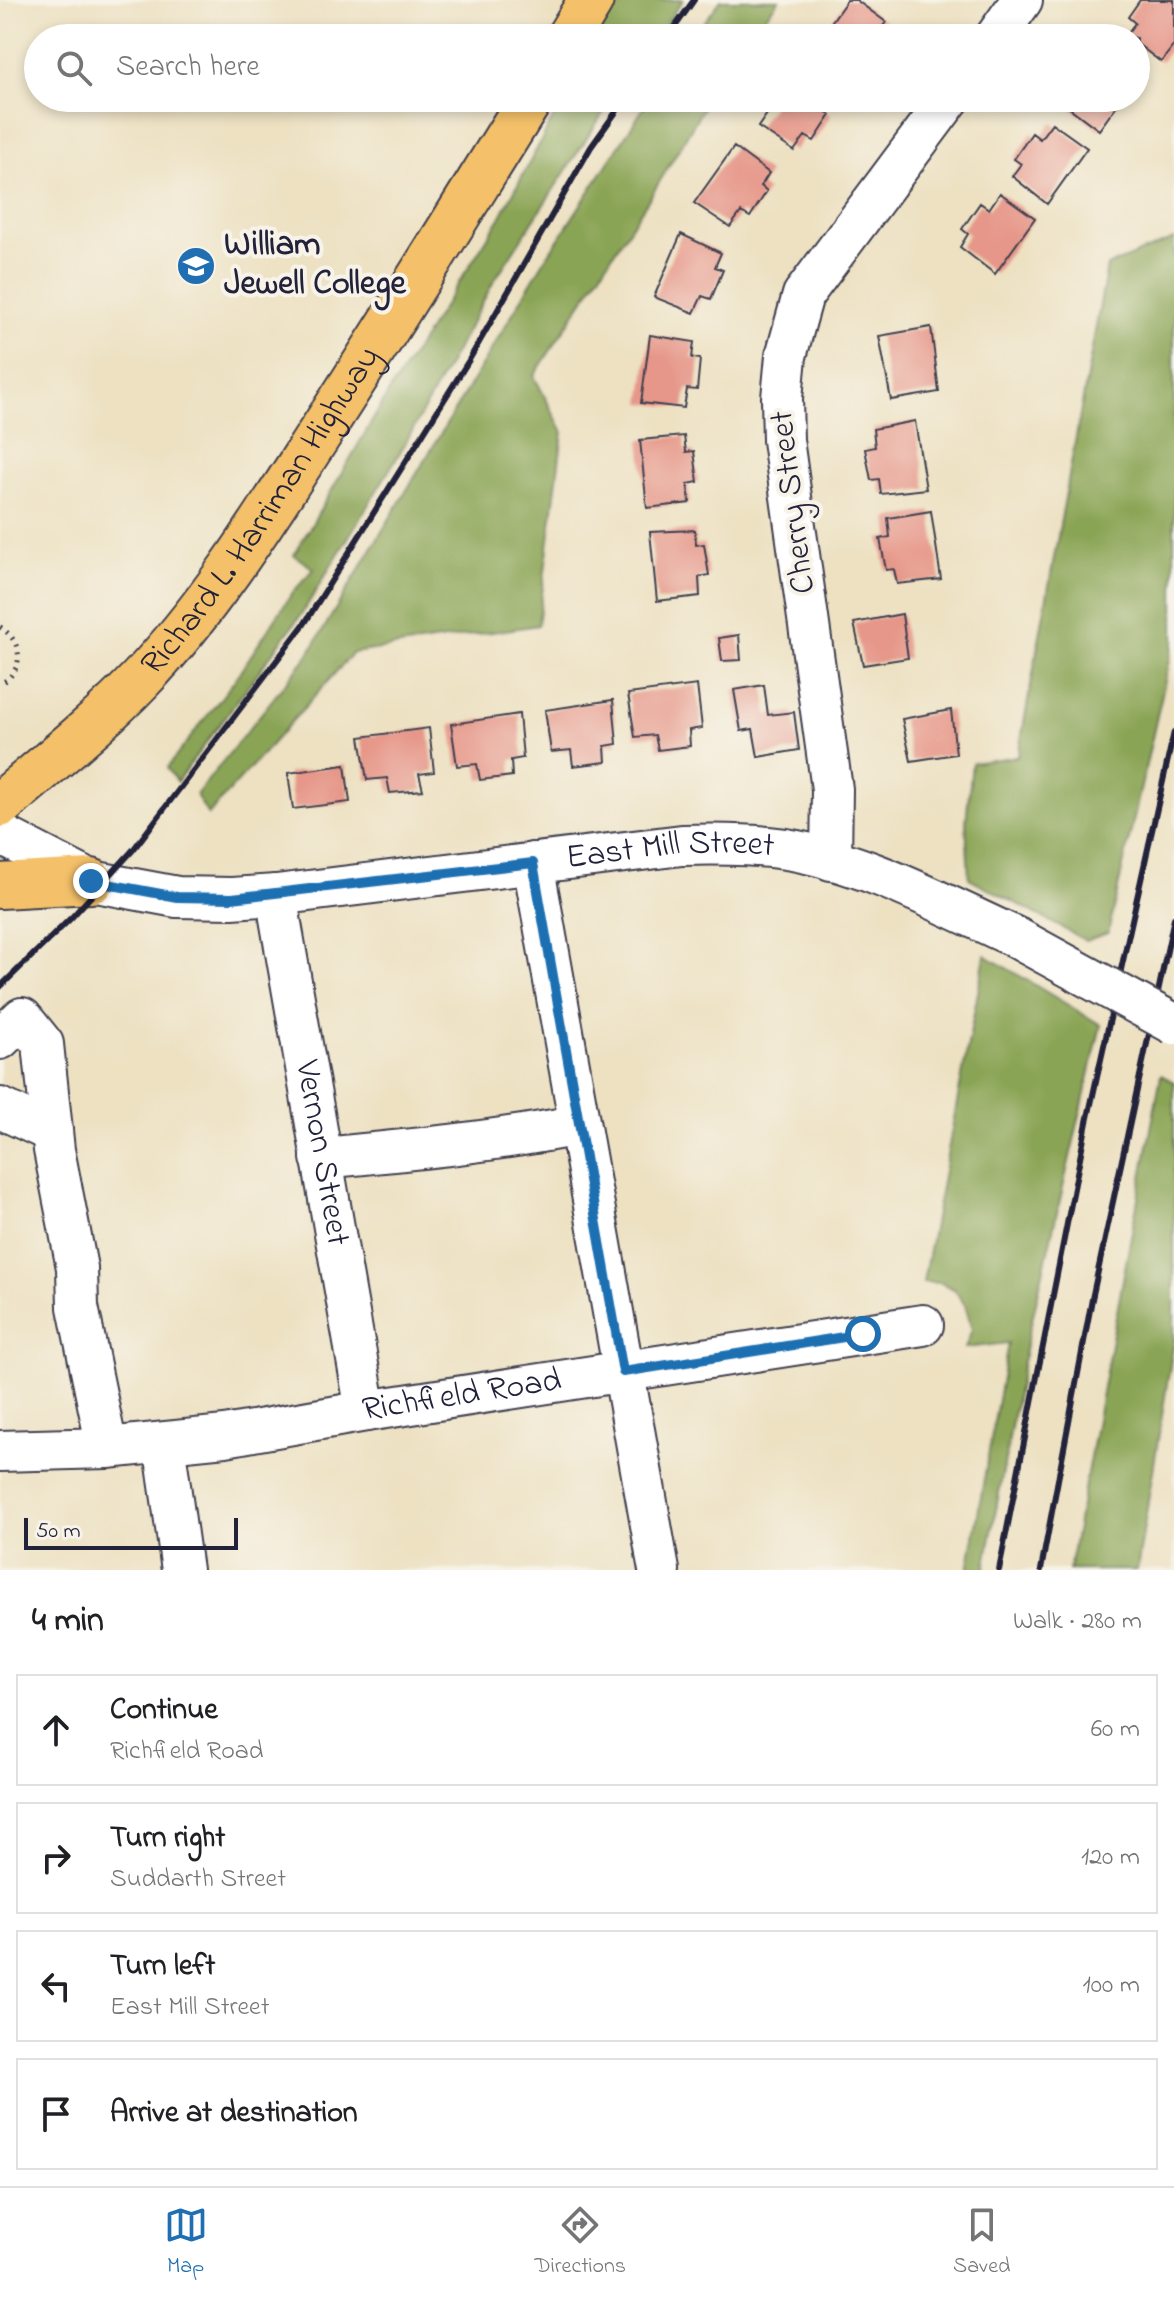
<!DOCTYPE html>
<meta charset="utf-8">
<style>
:root{--surface:#fff;--page:#f2f2f2;--text:#202124;--muted:#757577;--line:#e0e0e0;--accent:#1f6fb2}
body{margin:0;font-family:"Indie Flower",sans-serif;background:var(--page);color:var(--text)}
.scale{position:absolute;left:24px;bottom:20px;width:214px;box-sizing:border-box;padding-left:8px;border:4px solid #22223b;border-top:0;font-size:22px;line-height:28px;white-space:nowrap;color:#22223b;-webkit-text-stroke:6px #f7f3e8;paint-order:stroke}
.stop{position:absolute;width:24px;height:24px;margin:-18px;border:6px solid #1f6fb2;border-radius:50%;background:#fff}
.stop.end{background:#1f6fb2;border-color:#fff;box-shadow:0 2px 8px #0008}
.list{margin:0;padding:0;list-style:none}
h2{display:flex;justify-content:space-between;align-items:center;height:104px;margin:0;padding:0 32px;font-size:34px}
h2 small{font-size:26px;font-weight:400;color:var(--muted)}
.list li{display:grid;grid-template-columns:52px 1fr auto;gap:24px;align-items:center;box-sizing:border-box;height:112px;margin:0 16px 16px;padding:0 16px;border:2px solid var(--line);border-radius:0px}
.list b{display:block;font-size:30px;white-space:nowrap}
.list p{margin:0;font-size:26px;white-space:nowrap;color:var(--muted)}
.list em{font-size:26px;font-style:normal;color:var(--muted)}
.icon{flex:none;width:44px;height:44px;fill:none;stroke:currentColor;stroke-width:2;stroke-linecap:round;stroke-linejoin:round}
.map{position:relative;flex:none;width:1174px;height:1570px;overflow:hidden}
.search{position:absolute;background:var(--surface);box-shadow:0 4px 12px #0003;left:24px;right:24px;top:24px;height:88px;display:flex;align-items:center;gap:20px;box-sizing:border-box;padding:0 28px;border-radius:44px;color:var(--muted);font-size:30px}
.sheet{height:616px;background:var(--surface)}
nav{display:flex;justify-content:space-around;align-items:center;box-sizing:border-box;height:112px;border-top:2px solid var(--line);background:var(--surface);font-size:22px;color:var(--muted)}
nav a{display:grid;justify-items:center;gap:4px}
nav .on{color:var(--accent)}
.map>svg:first-child{display:block}
</style>
<div class="map">
<svg width="1174" height="1570" viewBox="0 0 1174 1570">
<rect width="100%" height="100%" fill="#f7f3e8"/>
<filter id="ink" filterUnits="userSpaceOnUse"><feTurbulence type="fractalNoise" baseFrequency=".0125" numOctaves="2"/><feDisplacementMap in="SourceGraphic" scale="16" xChannelSelector="R" yChannelSelector="G"/><feConvolveMatrix kernelMatrix="1 2 1 2 8 2 1 2 1" color-interpolation-filters="sRGB"/></filter>
<filter id="wash" filterUnits="userSpaceOnUse"><feTurbulence type="fractalNoise" baseFrequency=".006" numOctaves="4" result="noise"/><feDisplacementMap in="SourceGraphic" scale="32" xChannelSelector="R" yChannelSelector="G"/><feGaussianBlur stdDeviation="1.8" result="paint"/><feColorMatrix in="noise" values="0 0 0 0 0 0 0 0 0 0 0 0 0 0 0 0 0 1.4 0 .05"/><feComposite in="paint" operator="in"/></filter>
<g filter="url(#wash)">
<rect width="100%" height="100%" fill="#ede1c2"/>
<path fill="#8aa455" stroke="#566348" stroke-width="2" d="M 618,0 L 683,0 L 656,38 L 596,38 Z
M 721,0 L 779,0 L 749,38 L 692,38 Z
M 564,98 L 613,98 L 494,281 L 405,444 L 303,612 L 177,782 L 167,768 L 234,681 L 293,592 L 314,569 L 294,555 L 389,392 L 500,218 Z
M 650,98 L 709,98 L 654,191 L 534,376 L 563,432 L 538,625 L 353,653 L 208,815 L 196,795 L 308,655 L 543,263 Z
M 1174,239 L 1174,641 L 1108,933 L 1086,941 L 969,878 L 966,822 L 972,763 L 1018,756 L 1107,266 Z
M 985,955 L 1101,1025 L 1026,1345 L 985,1570 L 968,1570 L 1008,1343 L 965,1348 L 972,1329 L 965,1305 L 954,1289 L 941,1283 L 923,1282 Z
M 1161,1075 L 1174,1082 L 1174,1341 L 1137,1570 L 1069,1570 Z"/>
<g id="blocks">
<path fill="#e69789" d="M 847,0 L 856,0 L 886,22 L 877,35 L 882,38 L 820,38 Z
M 1140,0 L 1174,0 L 1174,45 L 1161,62 L 1136,43 L 1136,38 L 1126,35 L 1135,23 L 1128,17 Z
M 778,98 L 833,98 L 824,110 L 831,115 L 814,141 L 805,136 L 794,151 L 758,127 Z
M 1067,98 L 1122,98 L 1099,130 L 1063,103 Z
M 1052,123 L 1087,148 L 1047,204 L 1012,176 L 1021,164 L 1014,159 L 1032,133 L 1040,139 Z
M 734,147 L 769,173 L 761,186 L 767,191 L 750,217 L 741,212 L 730,227 L 694,203 Z
M 1000,193 L 1035,218 L 995,274 L 960,247 L 968,234 L 962,229 L 980,203 L 989,209 Z
M 681,234 L 721,253 L 715,267 L 723,270 L 711,299 L 702,296 L 694,313 L 654,297 Z
M 931,327 L 939,392 L 891,400 L 879,336 Z
M 650,335 L 694,342 L 692,358 L 700,359 L 697,390 L 687,389 L 684,408 L 641,403 Z
M 915,421 L 926,489 L 881,494 L 879,479 L 871,480 L 865,449 L 875,447 L 873,429 Z
M 684,436 L 686,452 L 694,451 L 698,482 L 688,484 L 690,503 L 647,508 L 640,440 Z
M 931,511 L 941,579 L 897,584 L 894,569 L 886,570 L 880,539 L 890,537 L 888,518 Z
M 695,530 L 696,545 L 704,544 L 709,575 L 699,577 L 700,596 L 657,601 L 650,532 Z
M 902,614 L 908,658 L 863,665 L 854,623 Z
M 739,635 L 741,660 L 722,661 L 719,638 Z
M 697,685 L 702,728 L 689,730 L 690,746 L 658,750 L 655,735 L 635,737 L 628,694 Z
M 764,685 L 768,715 L 794,712 L 799,750 L 758,757 L 753,729 L 741,731 L 734,690 Z
M 613,700 L 617,744 L 605,746 L 606,762 L 573,766 L 571,750 L 551,752 L 545,710 Z
M 951,710 L 956,754 L 911,761 L 902,719 Z
M 519,714 L 523,758 L 511,760 L 512,776 L 480,780 L 477,764 L 457,766 L 451,724 Z
M 429,728 L 434,772 L 419,774 L 423,790 L 390,793 L 387,778 L 367,780 L 360,737 Z
M 345,765 L 350,802 L 293,809 L 288,773 Z"/>
</g>
</g>
<g filter="url(#ink)">
<use href="#blocks" fill-opacity="0" stroke="#403f4f" stroke-width="2"/>
<g fill="none" stroke-linecap="round" stroke-linejoin="round">
<g stroke="#403f4f" stroke-width="44">
<g id="minor">
<path d="M 995,38 L 1022,0"/>
<path id="s1" d="M 0,834 L 91,881 L 177,897 L 232,898 L 276,895 L 682,845 C 717,844 752,844 786,849 C 867,862 942,904 1015,937"/>
<path d="M 831,860 L 832,789 L 783,440 L 782,398 L 786,356 L 803,295 L 950,98"/>
<path d="M 533,863 L 659,1570"/>
<path id="s2" d="M 276,895 L 366,1411"/>
<path d="M 0,1039 L 22,1018 L 43,1044 L 54,1150 L 77,1268 L 78,1307 L 107,1448"/>
<path d="M 0,1108 L 52,1132"/>
<path d="M 321,1158 C 408,1150 494,1142 579,1125"/>
<path d="M 164,1443 L 182,1570"/>
<path id="s3" d="M 0,1451 L 107,1448 L 225,1436 L 366,1411 L 923,1325"/>
</g>
</g>
<g stroke="#403f4f" stroke-width="48">
<g id="major">
<path d="M 568,38 L 591,0"/>
<path id="s4" d="M 0,805 C 47,764 97,725 140,680 C 209,608 264,520 318,436 C 391,324 461,211 531,98"/>
<path d="M 0,886 L 91,881"/>
</g>
</g>
<path stroke="#403f4f" stroke-width="5" stroke-dasharray="2 6" stroke-linecap="butt" d="M 0,627 C 23,641 26,670 0,684"/>
<use href="#minor" stroke="#fff" stroke-width="40"/>
<use href="#major" stroke="#f4c16a" stroke-width="44"/>
<path stroke="#22223b" stroke-width="6" d="M 667,38 L 694,0
M 0,987 L 72,917 L 133,850 L 305,623 L 469,360 L 591,147 L 626,98
M 999,1570 L 1087,1122 L 1174,732
M 1041,1570 L 1092,1299 L 1174,918"/>
<g stroke="#403f4f" stroke-width="44" stroke-linecap="butt">
<path id="minor-bridge" d="M 1015,937 L 1174,1024"/>
</g>
<use href="#minor-bridge" stroke="#fff" stroke-width="40"/>
</g>
</g>
<g fill="none" stroke-linecap="round" stroke-linejoin="round" filter="url(#ink)">
<path stroke="#1f6fb2" stroke-width="10" d="M 91,881 L 177,897 L 232,898 L 533,863 L 623,1372 L 863,1334"/>
</g>
<defs>
<g id="university-disc" transform="scale(2)"><circle r="9.5" fill="#1f6fb2" stroke="#f7f3e8"/><path d="M0-5L7-2L0 1L-7-2ZM-4 1L0 2.5L4 1V4Q0 6-4 4Z" fill="#fff"/></g>
</defs>
<g fill-rule="evenodd">
<use href="#university-disc" x="196" y="266"/>
</g>
<g text-anchor="middle" dominant-baseline="central" stroke-width="8" stroke-linejoin="round" paint-order="stroke">
<g font-size="34" font-weight="bold" fill="#22223b" stroke="#f7f3e8" text-anchor="start">
<text x="224" y="246">William<tspan x="224" dy="39">Jewell College</tspan></text>
</g>
<g font-size="34" fill="#22223b" stroke="#f7f3e8">
<text transform="translate(794 502) rotate(-97)">Cherry Street</text>
<text stroke="none"><textPath href="#s4" startOffset="396">Richard L. Harriman Highway</textPath></text>
<text stroke="none"><textPath href="#s1" startOffset="686">East Mill Street</textPath></text>
<text stroke="none"><textPath href="#s2" startOffset="262">Vernon Street</textPath></text>
<text stroke="none"><textPath href="#s3" startOffset="466">Richfield Road</textPath></text>
</g>
</g>
</svg>
<div class="scale">50 m</div>
<div class="stop" style="left:863px;top:1334px"></div>
<div class="stop end" style="left:91px;top:881px"></div>
<div class="search"><svg class="icon" aria-label="search" viewBox="0 0 24 24"><circle cx="10" cy="10" r="6"/><path d="M15 15l6 6"/></svg>Search here</div>
</div>
<section class="sheet">
<h2>4 min<small>Walk · 280 m</small></h2>
<ul class="list">
<li><svg class="icon" aria-label="ahead" viewBox="0 0 24 24"><path d="M12 20V5M6 11l6-6 6 6"/></svg><div><b>Continue</b><p>Richfield Road</p></div><em>60 m</em></li>
<li><svg class="icon" aria-label="right" viewBox="0 0 24 24"><path d="M7 20v-9h11M14 6l5 5-5 5"/></svg><div><b>Turn right</b><p>Suddarth Street</p></div><em>120 m</em></li>
<li><svg class="icon" aria-label="left" viewBox="0 0 24 24"><path d="M17 20v-9H6M10 6l-5 5 5 5"/></svg><div><b>Turn left</b><p>East Mill Street</p></div><em>100 m</em></li>
<li><svg class="icon" aria-label="arrive" viewBox="0 0 24 24"><path d="M6 21V4h12l-3 4 3 4H6"/></svg><div><b>Arrive at destination</b></div></li>
</ul>
</section>
<nav>
<a class="on"><svg class="icon" aria-label="map" viewBox="0 0 24 24"><path d="M3 6l6-2 6 2 6-2v14l-6 2-6-2-6 2zM9 4v14M15 6v14"/></svg>Map</a>
<a><svg class="icon" aria-label="directions" viewBox="0 0 24 24"><path d="M12 3l9 9-9 9-9-9zM9 14v-3h6M13 9l2 2-2 2"/></svg>Directions</a>
<a><svg class="icon" aria-label="saved" viewBox="0 0 24 24"><path d="M7 4h10v16l-5-4-5 4z"/></svg>Saved</a>
</nav>
